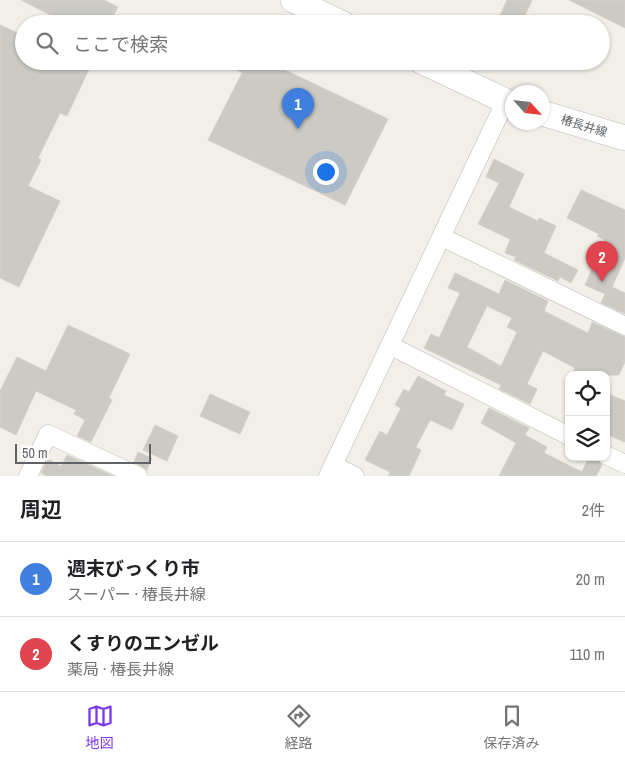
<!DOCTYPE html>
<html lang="ja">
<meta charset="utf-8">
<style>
:root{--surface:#fff;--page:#f2f2f2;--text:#202124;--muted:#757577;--line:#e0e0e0;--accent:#7c3aed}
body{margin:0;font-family:"Archivo Narrow","Noto Sans JP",sans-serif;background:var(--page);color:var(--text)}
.controls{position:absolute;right:15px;bottom:15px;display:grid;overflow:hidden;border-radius:10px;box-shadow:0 1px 4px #0004}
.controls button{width:45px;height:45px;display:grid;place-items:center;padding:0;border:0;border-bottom:1px solid var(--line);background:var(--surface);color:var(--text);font:25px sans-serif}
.compass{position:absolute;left:505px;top:85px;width:45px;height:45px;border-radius:50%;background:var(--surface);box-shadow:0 1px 4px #0004;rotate:117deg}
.scale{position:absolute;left:15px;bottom:12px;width:136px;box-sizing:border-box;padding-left:5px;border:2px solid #5f6368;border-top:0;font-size:14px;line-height:18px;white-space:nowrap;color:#5f6368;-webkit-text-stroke:4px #fff;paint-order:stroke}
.you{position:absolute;left:325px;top:171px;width:18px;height:18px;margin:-12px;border:4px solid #fff;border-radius:50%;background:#1a73e8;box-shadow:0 0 0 8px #1a73e833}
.badge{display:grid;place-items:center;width:32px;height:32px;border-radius:50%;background:var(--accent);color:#fff;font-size:16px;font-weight:700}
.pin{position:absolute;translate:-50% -41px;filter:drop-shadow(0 1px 2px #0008)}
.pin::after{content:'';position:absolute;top:26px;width:18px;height:15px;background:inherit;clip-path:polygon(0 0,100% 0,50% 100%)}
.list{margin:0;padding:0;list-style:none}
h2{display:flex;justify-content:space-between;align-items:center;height:65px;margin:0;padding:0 20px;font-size:21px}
h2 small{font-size:16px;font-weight:400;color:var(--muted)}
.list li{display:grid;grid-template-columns:32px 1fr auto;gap:15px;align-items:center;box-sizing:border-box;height:75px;padding:0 20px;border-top:1px solid var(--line)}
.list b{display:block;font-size:19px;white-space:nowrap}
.list p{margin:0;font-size:16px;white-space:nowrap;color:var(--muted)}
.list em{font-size:16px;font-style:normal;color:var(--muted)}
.icon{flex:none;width:28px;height:28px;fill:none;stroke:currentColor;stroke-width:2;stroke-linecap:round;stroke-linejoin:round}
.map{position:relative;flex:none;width:625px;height:476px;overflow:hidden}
.search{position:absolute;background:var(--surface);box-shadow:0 1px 4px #0004;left:15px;right:15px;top:15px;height:55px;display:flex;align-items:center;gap:12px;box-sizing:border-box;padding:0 18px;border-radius:28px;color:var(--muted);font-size:19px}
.sheet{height:215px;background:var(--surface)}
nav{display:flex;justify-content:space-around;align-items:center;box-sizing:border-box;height:70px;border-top:1px solid var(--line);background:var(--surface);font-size:14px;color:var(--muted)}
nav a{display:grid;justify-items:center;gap:2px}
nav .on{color:var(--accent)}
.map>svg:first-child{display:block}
</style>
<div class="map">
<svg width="625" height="476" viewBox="0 0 625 476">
<rect width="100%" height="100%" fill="#f1efe8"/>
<path fill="#cccac5" stroke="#d6d1c6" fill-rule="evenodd" d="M 21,0 L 104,0 L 118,7 L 109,24 L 68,24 Z
M 507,0 L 532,0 L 521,24 L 496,24 Z
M 569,0 L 625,0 L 625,28 Z
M 0,25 L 24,36 L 24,61 L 78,61 L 90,67 L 67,116 L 60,113 L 38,158 L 41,160 L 28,186 L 60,201 L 19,287 L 0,278 Z
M 221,61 L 266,61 L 388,119 L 345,205 L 208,140 L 242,73 Z
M 494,159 L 524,174 L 509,207 L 538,221 L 539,218 L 556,226 L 544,253 L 578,270 L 571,283 L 560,277 L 558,281 L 514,260 L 516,257 L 505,253 L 510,239 L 478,224 L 499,183 L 486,177 Z
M 581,190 L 625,210 L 625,258 L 612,287 L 625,293 L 625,314 L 601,303 L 605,294 L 585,285 L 605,240 L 597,236 L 599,234 L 567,218 Z
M 455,273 L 499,294 L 505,280 L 548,301 L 544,311 L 588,333 L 592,322 L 625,337 L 625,362 L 619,375 L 572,375 L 575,368 L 543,351 L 527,384 L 537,389 L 530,404 L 499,389 L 501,385 L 424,348 L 431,334 L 439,338 L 460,293 L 448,288 ZM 487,306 L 512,318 L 507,327 L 517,332 L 501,366 L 467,347 Z
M 68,325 L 130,354 L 109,398 L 112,400 L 91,442 L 77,436 L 85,420 L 74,414 L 76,410 L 36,391 L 16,435 L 0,427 L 0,391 L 17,357 L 46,371 Z
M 418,376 L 446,391 L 444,395 L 464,404 L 452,430 L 430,420 L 416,447 L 421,450 L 409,476 L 388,476 L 390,472 L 365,460 L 380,431 L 387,435 L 401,408 L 395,405 L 404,389 L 409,392 Z
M 606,393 L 625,401 L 625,442 L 606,434 Z
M 210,394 L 250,412 L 240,434 L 200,416 Z
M 489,408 L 529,428 L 525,435 L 547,447 L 544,453 L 582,472 L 589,457 L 596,459 L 602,465 L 596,476 L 499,476 L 516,443 L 481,423 Z
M 155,425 L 178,436 L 167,461 L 143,450 Z
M 138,452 L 152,458 L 147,470 L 134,462 Z
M 67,455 L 113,476 L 46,476 L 41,473 L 48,459 L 61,466 Z"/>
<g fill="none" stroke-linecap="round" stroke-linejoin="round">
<g stroke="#b5b8bc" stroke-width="19">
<path id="minor" d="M 442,237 L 625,326
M 391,346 L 569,436
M 606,455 L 625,464
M 333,465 L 355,476
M 28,476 L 48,434 L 138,476
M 328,476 L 505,102"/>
</g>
<g stroke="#b6babf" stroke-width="26">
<path id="secondary" d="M 293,0 L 343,24
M 421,61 L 512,104
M 542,113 L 625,138"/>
</g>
<use href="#minor" stroke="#fff" stroke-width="18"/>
<use href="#secondary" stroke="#fff" stroke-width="25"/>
</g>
<g text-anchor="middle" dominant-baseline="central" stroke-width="4" stroke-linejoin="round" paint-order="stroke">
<g font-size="12" fill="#5f6368" stroke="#fff">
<text transform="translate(584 126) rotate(17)">椿長井線</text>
</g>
</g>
</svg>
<div class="controls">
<button><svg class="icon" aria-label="locate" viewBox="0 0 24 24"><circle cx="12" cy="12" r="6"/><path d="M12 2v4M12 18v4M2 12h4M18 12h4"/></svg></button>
<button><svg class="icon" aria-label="layers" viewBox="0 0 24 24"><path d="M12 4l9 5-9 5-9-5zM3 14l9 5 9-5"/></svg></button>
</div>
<svg class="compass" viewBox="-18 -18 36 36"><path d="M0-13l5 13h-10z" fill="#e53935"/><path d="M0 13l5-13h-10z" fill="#757577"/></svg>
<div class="scale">50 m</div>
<div class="you"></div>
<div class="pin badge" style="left:298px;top:129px;background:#3f7fe0">1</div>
<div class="pin badge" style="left:602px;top:282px;background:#e0444e">2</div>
<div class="search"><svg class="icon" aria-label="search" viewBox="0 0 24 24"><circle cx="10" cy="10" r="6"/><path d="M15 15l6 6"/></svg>ここで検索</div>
</div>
<section class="sheet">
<h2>周辺<small>2件</small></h2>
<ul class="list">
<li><span class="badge" style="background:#3f7fe0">1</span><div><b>週末びっくり市</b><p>スーパー · 椿長井線</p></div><em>20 m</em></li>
<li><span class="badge" style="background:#e0444e">2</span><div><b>くすりのエンゼル</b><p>薬局 · 椿長井線</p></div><em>110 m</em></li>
</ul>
</section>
<nav>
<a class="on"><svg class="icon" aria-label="map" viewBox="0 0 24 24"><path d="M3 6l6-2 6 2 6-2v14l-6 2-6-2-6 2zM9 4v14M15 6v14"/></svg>地図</a>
<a><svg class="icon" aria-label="directions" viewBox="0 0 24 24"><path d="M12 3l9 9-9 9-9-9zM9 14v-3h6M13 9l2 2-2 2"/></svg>経路</a>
<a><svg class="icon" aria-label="saved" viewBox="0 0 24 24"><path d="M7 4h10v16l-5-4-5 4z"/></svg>保存済み</a>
</nav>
